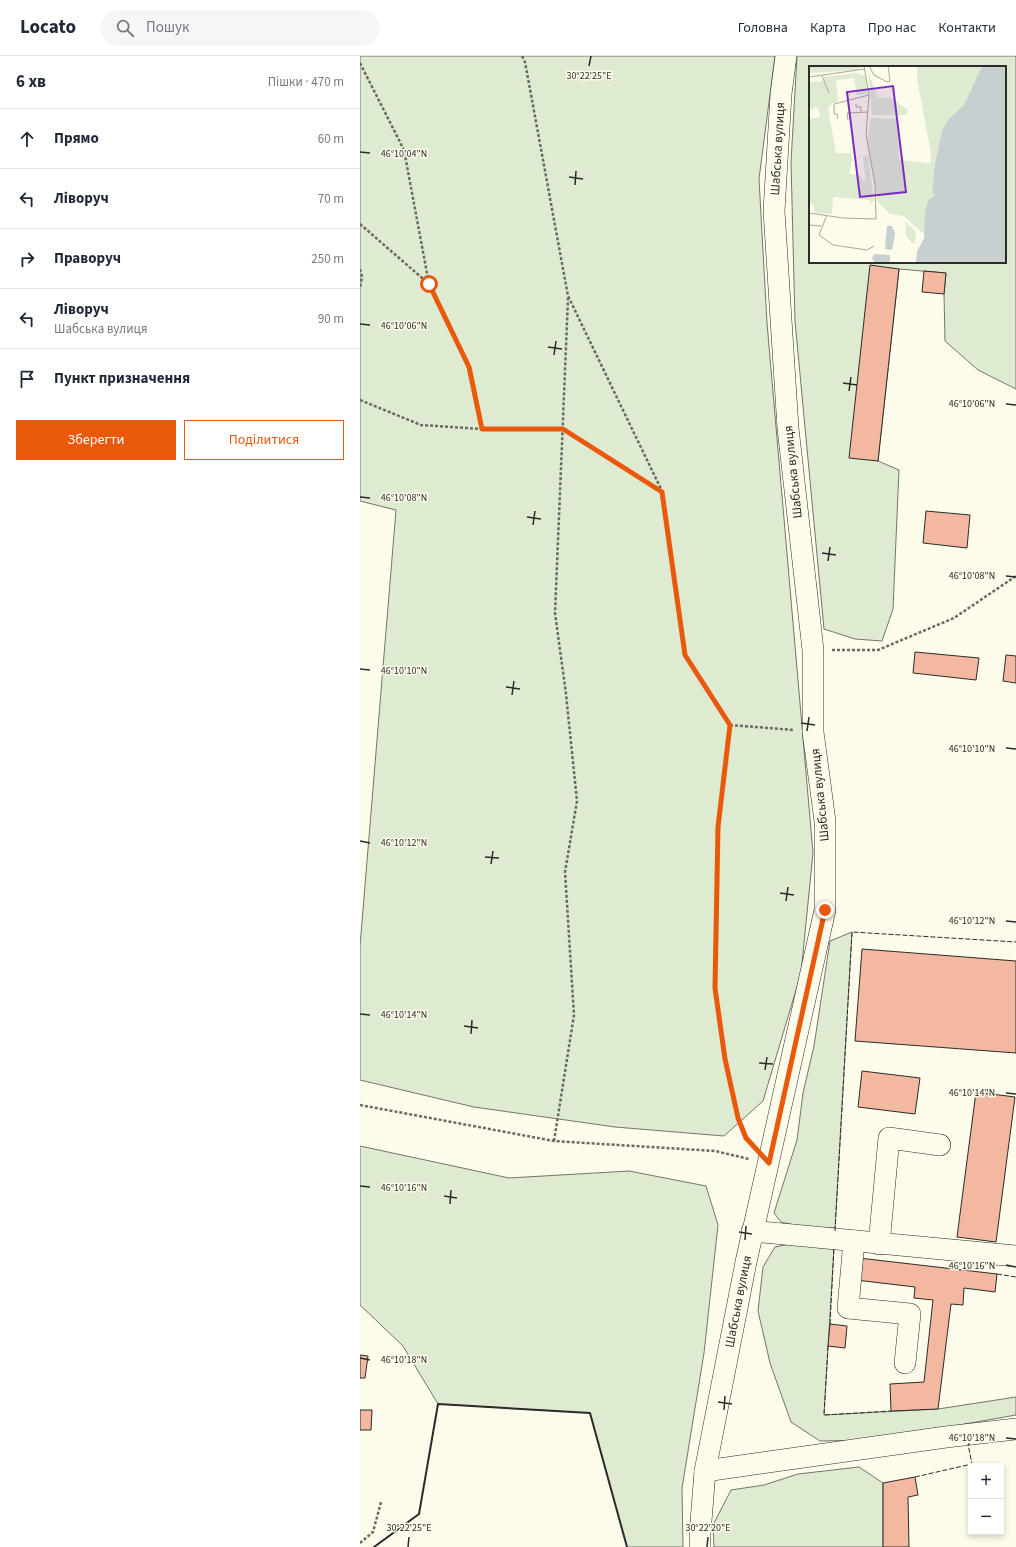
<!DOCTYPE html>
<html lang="uk">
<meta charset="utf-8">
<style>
:root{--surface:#fff;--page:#f6f6f7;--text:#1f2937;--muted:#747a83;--line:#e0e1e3;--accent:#ea580c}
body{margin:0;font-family:"Source Sans 3",sans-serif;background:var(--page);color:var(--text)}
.controls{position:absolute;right:12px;bottom:12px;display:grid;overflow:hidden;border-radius:0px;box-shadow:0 2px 6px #0003}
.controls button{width:36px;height:36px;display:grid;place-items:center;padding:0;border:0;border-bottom:1px solid var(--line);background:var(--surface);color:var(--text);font:20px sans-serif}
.stop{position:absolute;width:12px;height:12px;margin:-9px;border:3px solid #ea580c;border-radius:50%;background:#fff}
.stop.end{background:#ea580c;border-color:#fff;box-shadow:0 1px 4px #0008}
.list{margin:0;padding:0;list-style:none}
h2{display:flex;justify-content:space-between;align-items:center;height:52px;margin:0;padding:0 16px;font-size:17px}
h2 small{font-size:13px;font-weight:400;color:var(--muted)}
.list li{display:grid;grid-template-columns:26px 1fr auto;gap:12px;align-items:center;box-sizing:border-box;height:60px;padding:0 16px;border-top:1px solid var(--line)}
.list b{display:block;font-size:15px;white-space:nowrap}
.list p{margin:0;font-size:13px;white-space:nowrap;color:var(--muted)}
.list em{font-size:13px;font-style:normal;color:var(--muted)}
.actions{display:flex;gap:8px;padding:12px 16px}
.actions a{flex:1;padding:9px 0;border:1px solid var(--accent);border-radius:0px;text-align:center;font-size:14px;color:var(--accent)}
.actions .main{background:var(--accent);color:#fff}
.icon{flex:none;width:22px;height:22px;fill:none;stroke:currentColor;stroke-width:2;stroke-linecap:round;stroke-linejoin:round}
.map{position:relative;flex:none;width:656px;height:1491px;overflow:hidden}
header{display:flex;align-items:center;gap:24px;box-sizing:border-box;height:56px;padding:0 20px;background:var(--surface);border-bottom:1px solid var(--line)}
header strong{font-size:19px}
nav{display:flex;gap:22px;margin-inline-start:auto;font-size:14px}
.search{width:280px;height:36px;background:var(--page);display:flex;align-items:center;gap:10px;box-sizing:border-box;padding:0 14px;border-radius:22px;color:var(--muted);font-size:15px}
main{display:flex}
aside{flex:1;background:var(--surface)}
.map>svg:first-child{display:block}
</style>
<header>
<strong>Locato</strong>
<div class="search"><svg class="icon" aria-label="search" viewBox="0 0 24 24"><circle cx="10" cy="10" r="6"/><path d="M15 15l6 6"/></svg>Пошук</div>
<nav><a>Головна</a><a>Карта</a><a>Про нас</a><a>Контакти</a></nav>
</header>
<main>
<aside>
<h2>6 хв<small>Пішки · 470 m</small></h2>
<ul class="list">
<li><svg class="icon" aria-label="ahead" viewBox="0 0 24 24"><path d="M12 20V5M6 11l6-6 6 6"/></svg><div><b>Прямо</b></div><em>60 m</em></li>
<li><svg class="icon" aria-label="left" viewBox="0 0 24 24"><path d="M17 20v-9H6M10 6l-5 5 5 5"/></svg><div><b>Ліворуч</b></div><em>70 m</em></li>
<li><svg class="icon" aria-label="right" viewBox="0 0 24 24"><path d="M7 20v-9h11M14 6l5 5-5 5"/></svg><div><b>Праворуч</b></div><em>250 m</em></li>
<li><svg class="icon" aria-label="left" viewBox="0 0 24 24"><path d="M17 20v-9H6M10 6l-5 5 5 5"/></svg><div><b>Ліворуч</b><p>Шабська вулиця</p></div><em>90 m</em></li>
<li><svg class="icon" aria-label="arrive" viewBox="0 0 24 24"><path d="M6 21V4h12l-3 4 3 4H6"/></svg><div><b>Пункт призначення</b></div></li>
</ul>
<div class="actions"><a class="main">Зберегти</a><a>Поділитися</a></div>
</aside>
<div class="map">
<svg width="656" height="1491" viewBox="0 0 656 1491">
<rect width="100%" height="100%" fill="#fdfbea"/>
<path fill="#deebd1" stroke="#74746e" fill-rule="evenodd" d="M 0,0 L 415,0 L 399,123 L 407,267 L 453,797 L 441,917 L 403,1045 L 364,1080 L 255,1071 L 114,1051 L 0,1024 L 0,890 L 36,454 L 0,445 Z
M 437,0 L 656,0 L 656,333 L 618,314 L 585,285 L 584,238 L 586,217 L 539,213 L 518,405 L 539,414 L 533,553 L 522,585 L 495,583 L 464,573 L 435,265 L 431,106 ZM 450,11 L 645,11 L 645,206 L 450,206 Z
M 492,876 L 475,1172 L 443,1171 L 421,1166 L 414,1157 L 437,1084 L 443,1037 L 454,990 L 470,885 Z
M 0,1090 L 149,1122 L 269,1115 L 346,1130 L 358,1169 L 344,1297 L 322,1432 L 323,1491 L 267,1491 L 230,1357 L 78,1348 L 43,1290 L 0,1249 Z
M 445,1185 L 474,1192 L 464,1359 L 578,1353 L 656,1341 L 656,1359 L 514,1384 L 460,1385 L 431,1366 L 410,1307 L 398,1255 L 403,1211 L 415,1191 Z
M 499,1411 L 523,1427 L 523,1491 L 354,1491 L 353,1469 L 371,1434 L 404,1429 L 438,1418 Z"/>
<path fill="#f2b8a0" stroke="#2b2b2b" d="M 510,209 L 539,213 L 518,405 L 489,402 Z
M 564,215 L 586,217 L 584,238 L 562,236 Z
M 566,455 L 610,459 L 607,492 L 563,487 Z
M 555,596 L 619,602 L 616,624 L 553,617 Z
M 646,599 L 656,600 L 656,627 L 643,625 Z
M 502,893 L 656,905 L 656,997 L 495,985 Z
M 502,1015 L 560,1022 L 555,1058 L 498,1051 Z
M 616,1036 L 655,1041 L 636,1186 L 597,1181 Z
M 499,1202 L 637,1218 L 635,1236 L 604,1232 L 603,1249 L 591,1248 L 578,1353 L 531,1355 L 530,1328 L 564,1326 L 573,1244 L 554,1242 L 555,1231 L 496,1224 Z
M 470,1268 L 487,1270 L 485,1292 L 468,1290 Z
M 0,1299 L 8,1300 L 5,1322 L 0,1322 Z
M 0,1354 L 12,1354 L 11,1374 L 0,1374 Z
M 555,1421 L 558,1439 L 548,1441 L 549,1491 L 523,1491 L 523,1427 Z"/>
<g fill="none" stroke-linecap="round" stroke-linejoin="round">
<g stroke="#2b2b2b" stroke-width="22">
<g id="minor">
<path d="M 392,1175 L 656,1200"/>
<path d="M 494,1185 L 488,1252 L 550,1258 L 545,1307"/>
<path d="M 519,1188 L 529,1082 L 580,1089"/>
<path d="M 345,1415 L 586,1381 L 656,1373"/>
<path id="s1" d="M 340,1491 L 340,1478 L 345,1415 L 386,1206 L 465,854 L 465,765 L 453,676 L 453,594 L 428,372 L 414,155 L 421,38 L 426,0"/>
</g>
</g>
<path stroke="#6a6964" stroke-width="2.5" stroke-dasharray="3 2" stroke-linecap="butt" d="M 162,0 L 165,6 L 208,240 L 302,435 L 325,599 L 370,669 L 358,771 L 355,932 L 365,1003 L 378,1062 L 386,1082 L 392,1089
M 0,7 L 44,94 L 69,228 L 109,311 L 122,373
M 0,168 L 69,228
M 0,213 L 2,221 L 0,232
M 0,344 L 61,369 L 122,373 L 203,373 L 301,435
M 472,594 L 518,594 L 594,562 L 656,520
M 370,669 L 434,674
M 0,1049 L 194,1085 L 355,1095 L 389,1103
M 194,1085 L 214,959 L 205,816 L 217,745 L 206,638 L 195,557 L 208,242
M 0,1487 L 13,1476 L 21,1446"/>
<use href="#minor" stroke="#fdfbea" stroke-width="21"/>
<path stroke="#2b2b2b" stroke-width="1" stroke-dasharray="5 2" stroke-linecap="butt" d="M 475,1175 L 492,876 L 656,886
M 637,1218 L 656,1221
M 470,1268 L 474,1191
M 468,1290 L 464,1359 L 531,1355
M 555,1421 L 612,1408 L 608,1388 L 610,1388"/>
<path stroke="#2b2b2b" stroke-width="2" d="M 14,1491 L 59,1458 L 78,1348 L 230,1357 L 267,1491"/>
</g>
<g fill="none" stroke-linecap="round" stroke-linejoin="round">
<path stroke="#ea580c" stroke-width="5" d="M 69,228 L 109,311 L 122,373 L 203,373 L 302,436 L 325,599 L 370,669 L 358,771 L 355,932 L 365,1003 L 378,1062 L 386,1082 L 409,1107 L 465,854"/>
</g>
<path fill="none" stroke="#2b2b2b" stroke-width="1.5" d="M 229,10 L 231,0M 0,96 L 10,97M 209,121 L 223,123M 215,129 L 216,115M 0,268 L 10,269M 188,291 L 202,293M 194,299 L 196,285M 483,327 L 497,329M 489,335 L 491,321M 646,348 L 656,349M 0,441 L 10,442M 167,461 L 181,463M 173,469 L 175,455M 462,497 L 476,499M 468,505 L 470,491M 646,520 L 656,521M 0,613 L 10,614M 146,631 L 160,633M 152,639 L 154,625M 441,667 L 455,669M 447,675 L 449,661M 646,692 L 656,693M 0,785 L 10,787M 125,801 L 139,802M 131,808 L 133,795M 420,837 L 434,839M 426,845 L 428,831M 646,865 L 656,866M 0,958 L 10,959M 104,970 L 118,972M 111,978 L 112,964M 399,1007 L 413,1008M 405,1014 L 407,1001M 646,1037 L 656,1038M 0,1130 L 10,1131M 84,1140 L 97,1142M 90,1148 L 91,1134M 379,1176 L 392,1178M 385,1184 L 386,1170M 646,1209 L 656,1211M 0,1302 L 10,1304M 358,1346 L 372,1348M 364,1354 L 365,1340M 646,1382 L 656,1383M 48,1491 L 49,1481M 347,1491 L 348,1481"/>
<g text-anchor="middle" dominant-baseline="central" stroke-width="3" stroke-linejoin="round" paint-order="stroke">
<g font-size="13" fill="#2b2b2b" stroke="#fdfbea">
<text stroke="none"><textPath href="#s1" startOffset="1414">Шабська вулиця</textPath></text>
<text transform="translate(433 416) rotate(-96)">Шабська вулиця</text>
<text transform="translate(460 739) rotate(-96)">Шабська вулиця</text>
<text stroke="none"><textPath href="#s1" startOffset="249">Шабська вулиця</textPath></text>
</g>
</g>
<g transform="translate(449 10)">
<rect width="197" height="197" fill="#fdfbea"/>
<path d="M 0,0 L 54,0 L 49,4 L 0,7 ZM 108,0 L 173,0 L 155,39 L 133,65 L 126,97 L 123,127 L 126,129 L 116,146 L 116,169 L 95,150 L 81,148 L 69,136 L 58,73 L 62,52 L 89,53 L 90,94 L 121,97 L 122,87 L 108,13 ZM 59,5 L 69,32 L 80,31 L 99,44 L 97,49 L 63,49 ZM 47,7 L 57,10 L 58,28 L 48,29 L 45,12 L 27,14 L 29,36 L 24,37 L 19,42 L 27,87 L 42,87 L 43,96 L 40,108 L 51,109 L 54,115 L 57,115 L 54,91 L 59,89 L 65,134 L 61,138 L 61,134 L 24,131 L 23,148 L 6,147 L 4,138 L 0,136 L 0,50 L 1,53 L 11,51 L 10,44 L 6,40 L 4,44 L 1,42 L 0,16 L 15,15 L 15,11 ZM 96,155 L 107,166 L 105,179 L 97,170 Z" fill="#deebd1"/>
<path d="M 173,0 L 197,0 L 197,197 L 107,197 L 108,185 L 115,173 L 116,146 L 119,135 L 126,129 L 123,127 L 126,97 L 133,65 L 139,54 L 155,39 ZM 78,160 L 83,160 L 86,168 L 83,184 L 76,183 ZM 65,188 L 81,189 L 81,197 L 66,197 L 63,192 Z" fill="#c7d0d0"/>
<path fill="none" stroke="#a9a89e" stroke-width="1" d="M 60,0 L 65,9 L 78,16 L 81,15 L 79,0M 13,10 L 20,27M 0,11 L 56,3M 47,38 L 47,41 L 52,41 L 52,46M 29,53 L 28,48 L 25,48 L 25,38 L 60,29M 39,54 L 38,47 L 59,46M 0,147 L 34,152 L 67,153 L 66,118 L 57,69 L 60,29 L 55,0M 18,149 L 10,169 L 24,179 L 58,184 L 65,180M 0,159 L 12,160"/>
<path fill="#7b2cbf" fill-opacity="0.15" stroke="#7b2cbf" stroke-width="2" d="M 84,20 L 97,126 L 51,131 L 38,26 Z"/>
<rect width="197" height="197" fill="none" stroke="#2b2b2b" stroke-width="2"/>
</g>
<g font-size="10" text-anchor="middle" fill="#2b2b2b" stroke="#fdfbea" stroke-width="3" stroke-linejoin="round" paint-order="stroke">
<text x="229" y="23">30°22'25"E</text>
<text x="44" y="101">46°10'04"N</text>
<text x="44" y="273">46°10'06"N</text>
<text x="612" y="351">46°10'06"N</text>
<text x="44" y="445">46°10'08"N</text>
<text x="612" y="523">46°10'08"N</text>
<text x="44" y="618">46°10'10"N</text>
<text x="612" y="696">46°10'10"N</text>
<text x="44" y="790">46°10'12"N</text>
<text x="612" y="868">46°10'12"N</text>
<text x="44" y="962">46°10'14"N</text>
<text x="612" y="1040">46°10'14"N</text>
<text x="44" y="1135">46°10'16"N</text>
<text x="612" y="1213">46°10'16"N</text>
<text x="44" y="1307">46°10'18"N</text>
<text x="612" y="1385">46°10'18"N</text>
<text x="49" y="1475">30°22'25"E</text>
<text x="348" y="1475">30°22'20"E</text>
</g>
</svg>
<div class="controls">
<button>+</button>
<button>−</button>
</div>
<div class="stop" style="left:69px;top:228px"></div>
<div class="stop end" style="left:465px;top:854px"></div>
</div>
</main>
